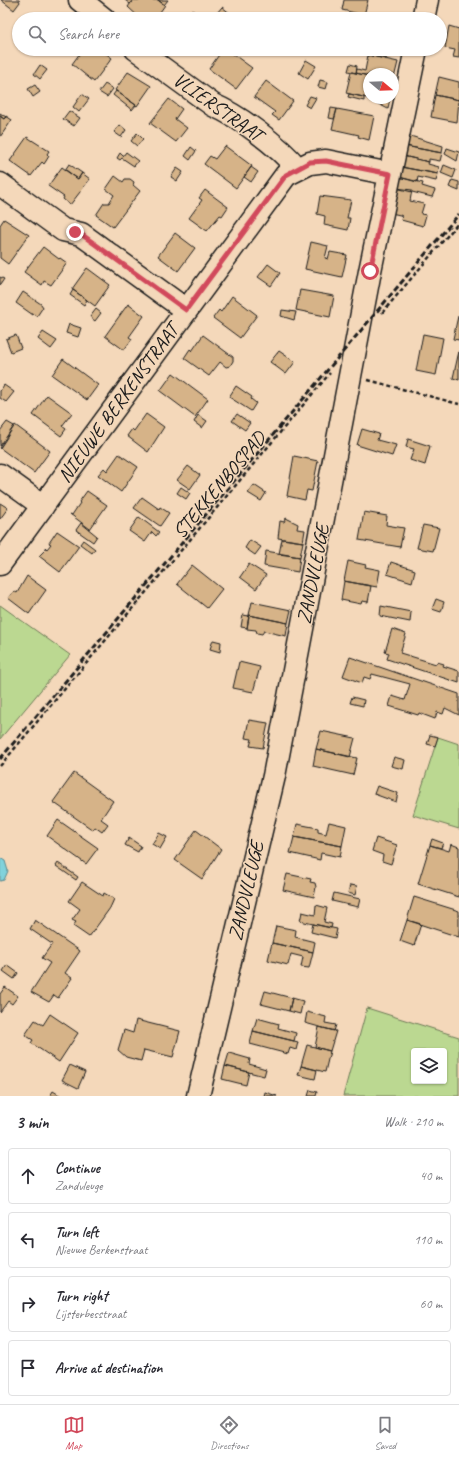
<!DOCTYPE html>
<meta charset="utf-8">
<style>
:root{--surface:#fff;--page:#f2f2f3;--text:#2b2b33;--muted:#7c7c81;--line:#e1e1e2;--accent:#d1495b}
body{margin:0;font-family:Caveat,sans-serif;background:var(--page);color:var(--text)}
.controls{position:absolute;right:12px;bottom:12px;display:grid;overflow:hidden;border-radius:4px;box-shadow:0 1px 3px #0004}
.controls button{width:36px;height:36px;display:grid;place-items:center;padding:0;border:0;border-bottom:1px solid var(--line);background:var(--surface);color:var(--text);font:20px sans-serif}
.compass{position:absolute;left:363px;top:68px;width:36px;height:36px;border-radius:50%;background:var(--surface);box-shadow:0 1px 3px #0004;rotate:109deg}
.stop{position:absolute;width:12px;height:12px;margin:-9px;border:3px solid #d1495b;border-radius:50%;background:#fff}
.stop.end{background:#d1495b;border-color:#fff;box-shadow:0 1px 4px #0008}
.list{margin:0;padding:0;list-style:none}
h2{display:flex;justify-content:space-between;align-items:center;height:52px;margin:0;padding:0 16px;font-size:17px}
h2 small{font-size:13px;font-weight:400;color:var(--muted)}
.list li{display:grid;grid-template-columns:26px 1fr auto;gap:12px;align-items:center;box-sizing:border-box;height:56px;margin:0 8px 8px;padding:0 8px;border:1px solid var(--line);border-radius:4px}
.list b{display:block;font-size:15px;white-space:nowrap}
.list p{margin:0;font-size:13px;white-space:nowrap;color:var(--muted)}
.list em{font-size:13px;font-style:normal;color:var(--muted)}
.icon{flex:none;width:22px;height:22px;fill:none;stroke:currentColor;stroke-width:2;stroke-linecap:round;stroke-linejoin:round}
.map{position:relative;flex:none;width:459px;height:1096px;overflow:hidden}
.search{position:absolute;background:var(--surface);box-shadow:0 1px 3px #0004;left:12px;right:12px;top:12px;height:44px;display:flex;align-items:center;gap:10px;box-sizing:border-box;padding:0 14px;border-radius:22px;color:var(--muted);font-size:15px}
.sheet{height:308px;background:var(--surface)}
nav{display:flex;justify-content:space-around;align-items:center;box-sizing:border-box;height:56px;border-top:1px solid var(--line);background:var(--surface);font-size:11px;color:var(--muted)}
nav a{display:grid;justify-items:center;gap:2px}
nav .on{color:var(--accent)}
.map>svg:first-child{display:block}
</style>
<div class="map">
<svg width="459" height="1096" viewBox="0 0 459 1096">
<rect width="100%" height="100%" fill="#f4d8ba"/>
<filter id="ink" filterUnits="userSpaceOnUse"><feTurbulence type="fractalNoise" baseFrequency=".025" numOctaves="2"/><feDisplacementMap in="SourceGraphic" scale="8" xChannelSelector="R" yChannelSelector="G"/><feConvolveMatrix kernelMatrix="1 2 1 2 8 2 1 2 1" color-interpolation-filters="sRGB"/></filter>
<g filter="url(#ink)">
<path fill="#bbd891" stroke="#6c7a56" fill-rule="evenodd" d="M 0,605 L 70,655 L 0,739 Z
M 438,737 L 459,744 L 459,829 L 413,815 Z
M 367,1008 L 459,1037 L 459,1096 L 343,1096 ZM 414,1051 L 444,1051 L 444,1081 L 414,1081 Z"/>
<path fill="#81d2db" stroke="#59898f" d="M 0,858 L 5,861 L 8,871 L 4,880 L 0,881 Z"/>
<path fill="#d6b388" stroke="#1c1c1c" d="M 1,0 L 19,0 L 20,2 L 14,10 Z
M 125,0 L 133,0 L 130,4 Z
M 133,0 L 158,0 L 165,5 L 155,19 L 141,19 L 128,7 Z
M 158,0 L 168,0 L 164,5 Z
M 344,0 L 368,0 L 364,15 L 342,10 Z
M 222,7 L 231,14 L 227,19 L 223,19 L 216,14 Z
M 192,10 L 204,19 L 185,19 Z
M 40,13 L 48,19 L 36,19 Z
M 449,26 L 459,29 L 459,58 L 453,57 L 455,50 L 445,48 Z
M 83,49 L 100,49 L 112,58 L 94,82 L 72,64 Z
M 223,49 L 226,49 L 252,68 L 236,89 L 209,69 Z
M 262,49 L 274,49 L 269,56 Z
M 352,49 L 388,49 L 386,59 L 351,51 Z
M 368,55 L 398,62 L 393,82 L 393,74 L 369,74 L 369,76 L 356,73 L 357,69 L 365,71 Z
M 306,60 L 316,66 L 308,79 L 299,73 Z
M 350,64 L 357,66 L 356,73 L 348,71 Z
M 40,65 L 47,70 L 40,79 L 34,74 Z
M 128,72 L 151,86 L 137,106 L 115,90 Z
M 351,72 L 369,76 L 369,98 L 390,98 L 388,109 L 367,98 L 346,93 Z
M 439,77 L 459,82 L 459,100 L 435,95 Z
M 320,80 L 328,82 L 326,89 L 318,87 Z
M 266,81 L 293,101 L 279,120 L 272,115 L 275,112 L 254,97 Z
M 105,84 L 113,89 L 107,97 L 99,92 Z
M 35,85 L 40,92 L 33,97 L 28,89 Z
M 116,91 L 136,105 L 132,110 L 113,95 Z
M 82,94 L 89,99 L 79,112 L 73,107 Z
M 349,94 L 364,97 L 364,101 L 348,97 Z
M 435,95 L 459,100 L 457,122 L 431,117 Z
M 310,96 L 316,98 L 310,108 L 305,105 Z
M 169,99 L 182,109 L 175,119 L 187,128 L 176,142 L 150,123 Z
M 331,108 L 337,109 L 334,119 L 329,118 Z
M 337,109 L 374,116 L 369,140 L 358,137 L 359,135 L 332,129 Z
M 69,111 L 80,118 L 74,126 L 63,119 Z
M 0,113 L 6,117 L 4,119 L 0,116 Z
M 0,116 L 4,119 L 6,116 L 12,120 L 0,137 Z
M 120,125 L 126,130 L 121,137 L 114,132 Z
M 137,133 L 143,139 L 137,146 L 131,141 Z
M 407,135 L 443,146 L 442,153 L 405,146 Z
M 27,137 L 49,151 L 47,154 L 49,156 L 46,161 L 44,164 L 42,162 L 31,176 L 10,161 Z
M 225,146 L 252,166 L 236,188 L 204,164 L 210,156 L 215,159 Z
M 405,146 L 442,153 L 440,161 L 429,159 L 429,162 L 403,156 Z
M 191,147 L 196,151 L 190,160 L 185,156 Z
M 447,148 L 459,152 L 457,161 L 445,154 Z
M 126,152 L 138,161 L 134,166 L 122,158 L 120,160 L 117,158 L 120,153 L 123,156 Z
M 403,156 L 429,162 L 428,164 L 439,167 L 438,174 L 401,167 Z
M 69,164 L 82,173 L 78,179 L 65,170 Z
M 444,165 L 456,170 L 453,178 L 441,173 Z
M 62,167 L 78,179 L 82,173 L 90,179 L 70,205 L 63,199 L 64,197 L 48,186 Z
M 251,167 L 258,172 L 251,182 L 244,177 Z
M 401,167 L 438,174 L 436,181 L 418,177 L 417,182 L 399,177 Z
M 177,168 L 183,172 L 177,181 L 171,177 Z
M 115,176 L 123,182 L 125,179 L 130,179 L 134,182 L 133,185 L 140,191 L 113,227 L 96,215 L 104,203 L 109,203 L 114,195 L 106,189 Z
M 399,177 L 423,183 L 422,186 L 435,190 L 432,197 L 396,188 Z
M 452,180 L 459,182 L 459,191 L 449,187 Z
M 396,188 L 412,190 L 410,201 L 424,204 L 421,214 L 426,215 L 423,226 L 401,220 L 402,216 L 400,215 L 391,213 Z
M 205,190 L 228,207 L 222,216 L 220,215 L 207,231 L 189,218 L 202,200 L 199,198 Z
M 320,196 L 351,200 L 347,218 L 350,218 L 348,230 L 324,225 L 325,216 L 317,214 Z
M 4,219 L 29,235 L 8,264 L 0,258 L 0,225 Z
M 175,233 L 195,248 L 178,271 L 158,256 Z
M 311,242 L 328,246 L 325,258 L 328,259 L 330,252 L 347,255 L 342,277 L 305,269 Z
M 43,247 L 59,259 L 60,258 L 67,263 L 51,285 L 44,281 L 42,285 L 24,272 Z
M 268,264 L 280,273 L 271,286 L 258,277 Z
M 87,268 L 110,285 L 95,306 L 72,289 Z
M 0,277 L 4,279 L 0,285 Z
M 73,290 L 87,300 L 84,305 L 70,295 Z
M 300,290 L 334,296 L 330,317 L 296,310 Z
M 23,292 L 41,304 L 43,307 L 37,316 L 34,314 L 33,315 L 16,303 Z
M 232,296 L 257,315 L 240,338 L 213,318 L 219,310 L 221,312 Z
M 128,304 L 144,316 L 129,337 L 132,339 L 124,350 L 105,336 Z
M 96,309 L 101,313 L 95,321 L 90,317 Z
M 282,310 L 296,312 L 294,320 L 281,316 Z
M 458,316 L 459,316 L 459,340 L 453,339 Z
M 69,324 L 81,328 L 78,337 L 66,333 Z
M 43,332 L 57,341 L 51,349 L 38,339 Z
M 423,334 L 443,338 L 436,375 L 416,371 Z
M 16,335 L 21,348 L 11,352 L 6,339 Z
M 203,335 L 233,357 L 233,361 L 230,366 L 226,367 L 220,362 L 209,376 L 184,358 L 190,349 L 192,351 Z
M 279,351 L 295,362 L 286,374 L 270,362 Z
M 459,351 L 459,380 L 453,378 Z
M 63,359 L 98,385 L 87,400 L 52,375 Z
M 173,373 L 208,399 L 195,417 L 160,391 Z
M 4,385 L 14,392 L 6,402 L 0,398 L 0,391 Z
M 236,386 L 252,397 L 251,399 L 256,403 L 251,411 L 229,397 Z
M 47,395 L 72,413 L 62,426 L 66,429 L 61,436 L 33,415 Z
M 146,414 L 164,427 L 148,452 L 127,436 L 132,429 L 134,431 Z
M 237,414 L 250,423 L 245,430 L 232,421 Z
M 198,415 L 207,421 L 202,428 L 194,422 Z
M 7,422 L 14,426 L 0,446 L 0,431 Z
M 15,425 L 50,451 L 34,473 L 0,448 Z
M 362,429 L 379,434 L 377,440 L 396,445 L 392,456 L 357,445 Z
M 408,439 L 430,446 L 425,465 L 410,460 L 414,449 L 406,447 Z
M 119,454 L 138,467 L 121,492 L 98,475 L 104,468 L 107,471 Z
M 294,456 L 318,461 L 312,491 L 307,490 L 305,500 L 287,496 Z
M 188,466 L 200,475 L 190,489 L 177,480 Z
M 254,485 L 266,493 L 261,501 L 248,493 Z
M 181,487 L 190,493 L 186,499 L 177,493 Z
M 87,491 L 107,505 L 90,529 L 70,514 L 72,515 L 80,503 L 79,502 Z
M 142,497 L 159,509 L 160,507 L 169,513 L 160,526 L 134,508 Z
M 0,503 L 8,508 L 0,519 Z
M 364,512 L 387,516 L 386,525 L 404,528 L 400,547 L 359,540 Z
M 139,517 L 159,532 L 156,536 L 152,532 L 145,542 L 129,531 Z
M 286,518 L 298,524 L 297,529 L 305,530 L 303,542 L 278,538 L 280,521 L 284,522 Z
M 81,523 L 97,536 L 93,542 L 76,530 Z
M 423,525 L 439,528 L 433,551 L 417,548 Z
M 57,531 L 79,546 L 60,572 L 39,556 L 46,549 L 45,547 L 47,549 L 51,544 L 49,543 Z
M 282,539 L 303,542 L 300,557 L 279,554 Z
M 83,540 L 95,549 L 92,553 L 80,544 Z
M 250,540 L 261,547 L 255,555 L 245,548 Z
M 266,551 L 300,557 L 298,572 L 264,566 Z
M 348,561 L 366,565 L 365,567 L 380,570 L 377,587 L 344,581 Z
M 391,562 L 415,570 L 412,582 L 387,574 Z
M 249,564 L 266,575 L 256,589 L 240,577 Z
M 192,565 L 222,589 L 207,608 L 177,584 Z
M 27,576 L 46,590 L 29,614 L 8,598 L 14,591 L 17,593 Z
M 344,581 L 371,586 L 368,602 L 362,601 L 361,604 L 341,600 Z
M 436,599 L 444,602 L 441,612 L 432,609 Z
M 252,602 L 291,610 L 288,623 L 249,615 Z
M 381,606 L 411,612 L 410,622 L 380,616 Z
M 243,615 L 249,616 L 247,628 L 241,627 Z
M 249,615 L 288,623 L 286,636 L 264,631 L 262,634 L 257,633 L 256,630 L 247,629 Z
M 392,629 L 406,634 L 400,653 L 436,664 L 437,662 L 444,664 L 443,666 L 459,671 L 459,683 L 387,659 L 389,653 L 385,652 Z
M 213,640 L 221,642 L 220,652 L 210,649 Z
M 350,657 L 459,694 L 459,715 L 445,708 L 443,714 L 437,712 L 435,719 L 419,713 L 418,715 L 389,706 L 392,696 L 405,700 L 410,684 L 372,674 L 370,679 L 364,677 L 362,683 L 343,676 Z
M 239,662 L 260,667 L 253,692 L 233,688 Z
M 352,697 L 364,700 L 363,706 L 350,703 Z
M 249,720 L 268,723 L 263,748 L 250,746 L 252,739 L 245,738 Z
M 321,731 L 355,738 L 350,757 L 316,749 Z
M 430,735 L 438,737 L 435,746 L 427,744 Z
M 316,749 L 357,758 L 353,775 L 313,766 Z
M 394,757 L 405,760 L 403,769 L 391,766 Z
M 74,773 L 113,801 L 101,819 L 108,824 L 102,832 L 95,827 L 93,830 L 53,802 Z
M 377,786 L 398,793 L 396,802 L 374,794 Z
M 58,820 L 98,848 L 86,864 L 47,836 Z
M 329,822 L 346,826 L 342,846 L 294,837 L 297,824 L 318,828 L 318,832 L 326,834 Z
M 196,830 L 221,849 L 202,879 L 175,860 Z
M 159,833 L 167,837 L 160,849 L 152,844 Z
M 294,837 L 342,846 L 340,857 L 321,853 L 320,860 L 290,853 Z
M 129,838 L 141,846 L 138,852 L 125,845 Z
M 376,838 L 397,845 L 391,864 L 382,861 L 383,855 L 372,851 Z
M 432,839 L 443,843 L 441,848 L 430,845 Z
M 451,844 L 459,847 L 459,897 L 418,884 L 430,845 L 449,851 Z
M 58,863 L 78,877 L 76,880 L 56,866 Z
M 287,874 L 311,879 L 310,882 L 315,883 L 316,887 L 314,897 L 283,890 Z
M 82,882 L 103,896 L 104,893 L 114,899 L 110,908 L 89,937 L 73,926 L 76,922 L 72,920 L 80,909 L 69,901 Z
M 350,885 L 357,886 L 355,895 L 348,893 Z
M 334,893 L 360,899 L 358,907 L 332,901 Z
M 414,897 L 459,911 L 459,937 L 407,920 Z
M 316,905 L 327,908 L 324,922 L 332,924 L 331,928 L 300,921 L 302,912 L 315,915 Z
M 35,920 L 80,951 L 65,973 L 72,978 L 58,998 L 54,995 L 49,1002 L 31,992 L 50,963 L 42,958 L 52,944 L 30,929 Z
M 407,920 L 421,924 L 414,946 L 400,941 Z
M 313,924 L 337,929 L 335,938 L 311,932 Z
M 276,926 L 296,930 L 295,937 L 315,942 L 313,952 L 272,943 Z
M 272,943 L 313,952 L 309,968 L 301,967 L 303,957 L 291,954 L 288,965 L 268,960 Z
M 7,965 L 18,973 L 14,979 L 3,971 Z
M 5,987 L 18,996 L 12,1004 L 8,1001 L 0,1012 L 0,994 Z
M 265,991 L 292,998 L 289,1011 L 261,1004 Z
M 292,998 L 303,1001 L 300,1014 L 289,1011 Z
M 307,1012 L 326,1017 L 325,1023 L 336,1025 L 334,1031 L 305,1023 Z
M 50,1014 L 78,1033 L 59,1062 L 31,1043 L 33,1040 L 25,1035 L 35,1020 L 43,1025 Z
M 257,1018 L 279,1024 L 278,1028 L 296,1033 L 294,1041 L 253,1031 Z
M 136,1020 L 180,1031 L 173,1057 L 144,1050 L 141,1061 L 126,1057 L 118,1050 L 124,1030 L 133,1033 Z
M 319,1027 L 336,1031 L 330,1051 L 315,1047 Z
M 253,1031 L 298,1042 L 296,1050 L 290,1048 L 288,1054 L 250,1044 Z
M 307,1045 L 330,1051 L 325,1072 L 301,1066 Z
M 229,1053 L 250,1059 L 249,1064 L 266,1069 L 264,1076 L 225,1066 Z
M 70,1065 L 85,1072 L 78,1088 L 62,1080 Z
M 225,1066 L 249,1072 L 246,1085 L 222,1079 Z
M 301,1066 L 317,1070 L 315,1079 L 298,1075 Z
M 310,1090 L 317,1092 L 316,1096 L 308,1096 Z
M 53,1091 L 61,1096 L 50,1096 Z
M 265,1092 L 277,1096 L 264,1096 Z"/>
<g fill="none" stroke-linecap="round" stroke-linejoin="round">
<g stroke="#1c1c1c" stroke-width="25">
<path id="minor" d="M 80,0 L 104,19
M 423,19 L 427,0
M 136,49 L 213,105 C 239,116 279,146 297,168
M 0,184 L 63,230 L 81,234 L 186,310
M 0,475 L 43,506
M 0,564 L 286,175 L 310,163 L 326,161 L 390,174
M 198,1096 L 274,776 L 370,271 L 416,49"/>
</g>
<path stroke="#1c1c1c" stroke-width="2.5" stroke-dasharray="4 3" stroke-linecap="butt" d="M 382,313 L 459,222
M 368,380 L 459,404
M 0,766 L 330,373"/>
<use href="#minor" stroke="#f4d8ba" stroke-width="22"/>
<path stroke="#1c1c1c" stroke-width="3" stroke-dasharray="6 3" stroke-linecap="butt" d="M 0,759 L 459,214"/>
</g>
</g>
<g fill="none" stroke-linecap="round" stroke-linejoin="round" filter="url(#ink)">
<path stroke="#d1495b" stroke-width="5" d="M 75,232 L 81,234 L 186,310 L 286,175 L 310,162 L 326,161 L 390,174 L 370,271"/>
</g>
<g text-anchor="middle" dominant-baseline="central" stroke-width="3" stroke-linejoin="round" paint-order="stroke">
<g font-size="20" fill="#1c1c1c" stroke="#f4d8ba">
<text transform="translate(218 107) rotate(35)">VLIERSTRAAT</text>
<text transform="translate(118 403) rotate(-54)">NIEUWE BERKENSTRAAT</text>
<text transform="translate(219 485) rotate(-50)">STEKKENBOSPAD</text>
<text transform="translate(313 574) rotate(-79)">ZANDVLEUGE</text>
<text transform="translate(246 891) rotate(-77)">ZANDVLEUGE</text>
</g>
</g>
</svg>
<div class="controls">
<button><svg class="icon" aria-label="layers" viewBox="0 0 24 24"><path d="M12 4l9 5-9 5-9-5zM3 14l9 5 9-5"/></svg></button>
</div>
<svg class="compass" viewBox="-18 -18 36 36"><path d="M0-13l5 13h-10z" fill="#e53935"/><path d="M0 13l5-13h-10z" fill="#7c7c81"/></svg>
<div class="stop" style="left:370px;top:271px"></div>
<div class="stop end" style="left:75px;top:232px"></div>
<div class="search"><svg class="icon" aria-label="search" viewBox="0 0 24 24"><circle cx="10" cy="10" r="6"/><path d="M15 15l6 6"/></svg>Search here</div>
</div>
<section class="sheet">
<h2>3 min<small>Walk · 210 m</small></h2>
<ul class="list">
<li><svg class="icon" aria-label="ahead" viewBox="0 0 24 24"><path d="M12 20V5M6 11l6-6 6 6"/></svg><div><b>Continue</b><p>Zandvleuge</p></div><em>40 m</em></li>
<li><svg class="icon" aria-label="left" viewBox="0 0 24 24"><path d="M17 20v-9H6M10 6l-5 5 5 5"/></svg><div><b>Turn left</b><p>Nieuwe Berkenstraat</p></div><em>110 m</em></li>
<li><svg class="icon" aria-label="right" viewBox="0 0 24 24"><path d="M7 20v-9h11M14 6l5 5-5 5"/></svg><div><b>Turn right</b><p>Lijsterbesstraat</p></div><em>60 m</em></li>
<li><svg class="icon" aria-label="arrive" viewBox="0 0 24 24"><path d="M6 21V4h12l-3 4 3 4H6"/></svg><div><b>Arrive at destination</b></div></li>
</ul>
</section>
<nav>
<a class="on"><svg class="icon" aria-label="map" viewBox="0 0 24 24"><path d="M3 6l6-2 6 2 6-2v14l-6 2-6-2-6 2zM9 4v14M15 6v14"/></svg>Map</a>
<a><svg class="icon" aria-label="directions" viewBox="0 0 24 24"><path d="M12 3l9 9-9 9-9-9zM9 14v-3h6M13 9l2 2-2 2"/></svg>Directions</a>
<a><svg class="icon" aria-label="saved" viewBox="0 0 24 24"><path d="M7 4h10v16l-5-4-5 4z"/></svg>Saved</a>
</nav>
